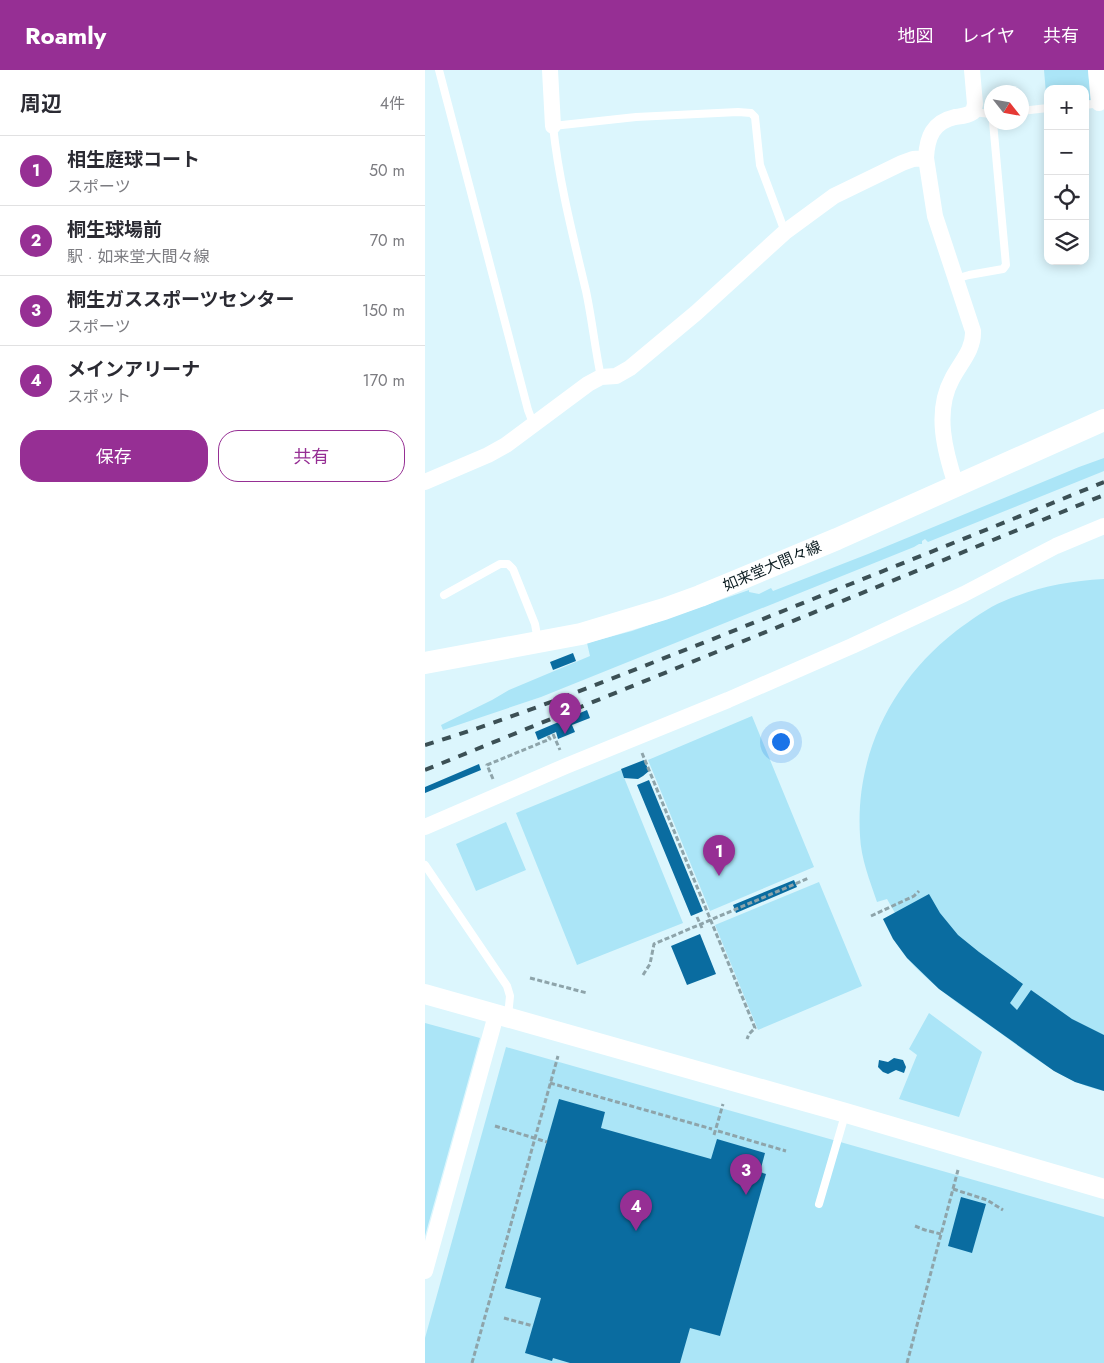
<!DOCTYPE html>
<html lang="ja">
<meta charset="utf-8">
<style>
:root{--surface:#fff;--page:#f2f2f3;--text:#2b2b33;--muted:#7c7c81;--line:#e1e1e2;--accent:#962f94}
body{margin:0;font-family:Jost,"Noto Sans JP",sans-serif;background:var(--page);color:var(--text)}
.controls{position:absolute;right:15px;top:15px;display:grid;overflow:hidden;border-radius:10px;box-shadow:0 2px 12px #0003}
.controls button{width:45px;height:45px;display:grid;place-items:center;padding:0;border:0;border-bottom:1px solid var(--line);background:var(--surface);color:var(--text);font:25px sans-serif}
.compass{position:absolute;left:559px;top:15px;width:45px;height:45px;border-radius:50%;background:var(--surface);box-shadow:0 2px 12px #0003;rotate:121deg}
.you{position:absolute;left:355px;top:671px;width:18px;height:18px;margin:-12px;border:4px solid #fff;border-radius:50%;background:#1a73e8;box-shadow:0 0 0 8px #1a73e833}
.badge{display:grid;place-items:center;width:32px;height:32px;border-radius:50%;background:var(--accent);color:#fff;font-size:16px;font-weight:700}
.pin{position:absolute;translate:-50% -41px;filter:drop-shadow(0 1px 2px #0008)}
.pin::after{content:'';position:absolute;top:26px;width:18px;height:15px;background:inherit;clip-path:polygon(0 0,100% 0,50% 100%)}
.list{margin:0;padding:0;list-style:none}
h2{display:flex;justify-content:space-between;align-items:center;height:65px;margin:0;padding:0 20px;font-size:21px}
h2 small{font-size:16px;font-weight:400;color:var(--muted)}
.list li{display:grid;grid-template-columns:32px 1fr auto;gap:15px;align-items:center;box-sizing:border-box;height:70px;padding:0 20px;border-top:1px solid var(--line)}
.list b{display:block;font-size:19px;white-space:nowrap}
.list p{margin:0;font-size:16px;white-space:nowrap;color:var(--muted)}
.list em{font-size:16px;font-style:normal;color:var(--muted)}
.actions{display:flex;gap:10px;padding:15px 20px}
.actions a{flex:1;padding:11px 0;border:1px solid var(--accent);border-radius:20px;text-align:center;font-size:18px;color:var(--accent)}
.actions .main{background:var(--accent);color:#fff}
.icon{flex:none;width:28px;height:28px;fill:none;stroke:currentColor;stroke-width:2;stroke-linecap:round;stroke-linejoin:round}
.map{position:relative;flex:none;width:679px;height:1293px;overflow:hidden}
header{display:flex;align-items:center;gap:30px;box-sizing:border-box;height:70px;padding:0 25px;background:var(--accent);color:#fff}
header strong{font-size:24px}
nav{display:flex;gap:28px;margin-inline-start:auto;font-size:18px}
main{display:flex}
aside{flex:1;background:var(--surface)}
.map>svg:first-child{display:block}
</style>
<header>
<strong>Roamly</strong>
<nav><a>地図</a><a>レイヤ</a><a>共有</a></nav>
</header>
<main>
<aside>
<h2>周辺<small>4件</small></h2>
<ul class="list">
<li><span class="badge">1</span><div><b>相生庭球コート</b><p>スポーツ</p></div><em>50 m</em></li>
<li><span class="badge">2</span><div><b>桐生球場前</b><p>駅 · 如来堂大間々線</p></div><em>70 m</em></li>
<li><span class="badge">3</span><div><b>桐生ガススポーツセンター</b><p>スポーツ</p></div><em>150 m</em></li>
<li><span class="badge">4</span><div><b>メインアリーナ</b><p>スポット</p></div><em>170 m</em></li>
</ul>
<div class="actions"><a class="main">保存</a><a>共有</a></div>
</aside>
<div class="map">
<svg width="679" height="1293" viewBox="0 0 679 1293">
<rect width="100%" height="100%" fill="#dcf6fd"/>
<path fill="#abe5f7" d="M 619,0 L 663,0 L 666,30 L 660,30 L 660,19 L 623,19 L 622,35 Z
M 679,388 L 679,401 L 503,472 L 500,469 L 497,471 L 497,474 L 494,474 L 489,477 L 116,627 L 18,660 L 16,655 L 67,630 L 84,620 L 165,586 L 162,573 L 207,561 L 324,520 L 324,522 L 334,524 L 346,518 L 348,521 L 443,484 L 654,397 Z
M 679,509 L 679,1021 C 637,1012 605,984 571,960 C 540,938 507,917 482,888 C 472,876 465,863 458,849 L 470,843 L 462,829 L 452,832 C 445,811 436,789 435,766 C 430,684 467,611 531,561 C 546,550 562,538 579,531 C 613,517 643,511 679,509 Z
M 327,646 L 389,797 L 285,841 L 223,690 Z
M 196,700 L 258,853 L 152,895 L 91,743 Z
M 81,752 L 101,800 L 51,821 L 31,774 Z
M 394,812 L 437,916 L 333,960 L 290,855 Z
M 504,943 L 557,982 L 534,1047 L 474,1029 L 492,985 L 484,979 Z
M 0,953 L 55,968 L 0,1166 Z
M 81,977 L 679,1147 L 679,1293 L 0,1293 L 0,1268 Z"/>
<path fill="#0a6ca0" d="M 148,583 L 151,591 L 128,600 L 125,592 Z
M 162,640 L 165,648 L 147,655 L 150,662 L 133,669 L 131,662 L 113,670 L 110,662 Z
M 219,690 L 224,701 L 218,706 L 213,709 L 199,708 L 196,699 Z
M 54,694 L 56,700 L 0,723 L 0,717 Z
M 224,710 L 278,841 L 266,846 L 212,715 Z
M 369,810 L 372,817 L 311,843 L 308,835 Z
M 504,824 L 515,843 L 533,865 L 554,882 L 598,914 L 585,933 L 592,940 L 606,920 L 647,949 L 679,965 L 679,1021 L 650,1012 L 629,1001 L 514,919 L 482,888 L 468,869 L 458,849 Z
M 275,864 L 291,904 L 262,915 L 246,876 Z
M 469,988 L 478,990 L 481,997 L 479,1003 L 471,1000 L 463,1004 L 458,1002 L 453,997 L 454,990 L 463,992 Z
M 134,1029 L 180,1042 L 176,1058 L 286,1089 L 292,1069 L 340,1083 L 335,1102 L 341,1104 L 295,1266 L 265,1258 L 255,1293 L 145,1293 L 128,1288 L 127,1291 L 100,1283 L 116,1228 L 80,1218 Z
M 536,1127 L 561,1134 L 547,1183 L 523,1176 Z"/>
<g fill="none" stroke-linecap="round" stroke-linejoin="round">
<path stroke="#8ea4aa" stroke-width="3" stroke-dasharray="5 2.5" stroke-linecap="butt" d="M 128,664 L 135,680
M 217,683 L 330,958 L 324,964 L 322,969
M 68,709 L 62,695 L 125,669 L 123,666
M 446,846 L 489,826 L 494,821
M 272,847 L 277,858
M 218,905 L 225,894 L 229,874 L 384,808
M 105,908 L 162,923
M 125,1013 L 287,1059
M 70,1056 L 122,1072
M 293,1061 L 361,1081
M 289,1065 L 298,1034
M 528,1119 L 562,1130 L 578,1140
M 490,1156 L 500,1160 L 516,1164
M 79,1248 L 108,1256
M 47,1293 L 133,986
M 482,1293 L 533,1100"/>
<path stroke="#fff" stroke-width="8" d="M 14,0 L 103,340 L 108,353
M 660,35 L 676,33
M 596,41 L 623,38
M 548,42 L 566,44
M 530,209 L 544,205 L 578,199 L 581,195 L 568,52
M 176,307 C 170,279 167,249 161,221 C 148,166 134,112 128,56 L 211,47 L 313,42 L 326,43 L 330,47 L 335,95 L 360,162
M 19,525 L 75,494 L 83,494 L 88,499 L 110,554 L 113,571
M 0,795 L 82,916 L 85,926 L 83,946
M 394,1134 L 420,1045"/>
<path stroke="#fff" stroke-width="16" d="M 125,0 L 128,56
M 671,0 L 674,33
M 0,412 L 63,385 L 81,375 L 163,314 L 176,307 L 191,306 L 205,298 L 271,243 L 360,162 L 409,126 L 477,93 L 488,89 L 501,88
M 531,415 C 520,382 509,342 527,309 C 535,293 549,280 548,261 L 510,146 L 501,88 C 502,67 508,52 530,47 C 537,46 542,46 548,42 L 550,34 L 547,0
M 0,757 L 141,696 L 303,630 L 427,576 L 539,524 L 631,476 L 679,456
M 0,1201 L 71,945"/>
<path stroke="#fff" stroke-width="20" d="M 0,924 L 421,1043 L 679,1119"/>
<path stroke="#fff" stroke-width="22" d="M 0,593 L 156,564 L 239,539 L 275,526 L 412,469 L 679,350"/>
<path stroke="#3c5055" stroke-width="4" stroke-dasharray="9 9" stroke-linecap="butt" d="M 0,675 C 96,646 190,607 283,571 C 415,518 547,466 679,412
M 0,700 L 679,425"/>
</g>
<g text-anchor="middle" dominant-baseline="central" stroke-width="5" stroke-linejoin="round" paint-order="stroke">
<g font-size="15" fill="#0a1b20" stroke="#fff">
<text transform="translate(347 496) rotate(-23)">如来堂大間々線</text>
</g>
</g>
</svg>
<div class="controls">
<button>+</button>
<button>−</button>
<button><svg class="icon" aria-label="locate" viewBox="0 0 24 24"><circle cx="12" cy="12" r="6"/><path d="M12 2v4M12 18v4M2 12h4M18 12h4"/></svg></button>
<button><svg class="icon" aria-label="layers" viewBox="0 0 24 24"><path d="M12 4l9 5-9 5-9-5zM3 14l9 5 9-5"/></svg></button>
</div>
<svg class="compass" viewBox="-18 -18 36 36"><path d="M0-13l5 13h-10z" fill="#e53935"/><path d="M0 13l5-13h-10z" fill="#7c7c81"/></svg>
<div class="you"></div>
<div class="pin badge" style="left:294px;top:806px">1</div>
<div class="pin badge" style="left:140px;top:664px">2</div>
<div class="pin badge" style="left:321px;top:1125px">3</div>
<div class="pin badge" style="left:211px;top:1161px">4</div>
</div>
</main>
